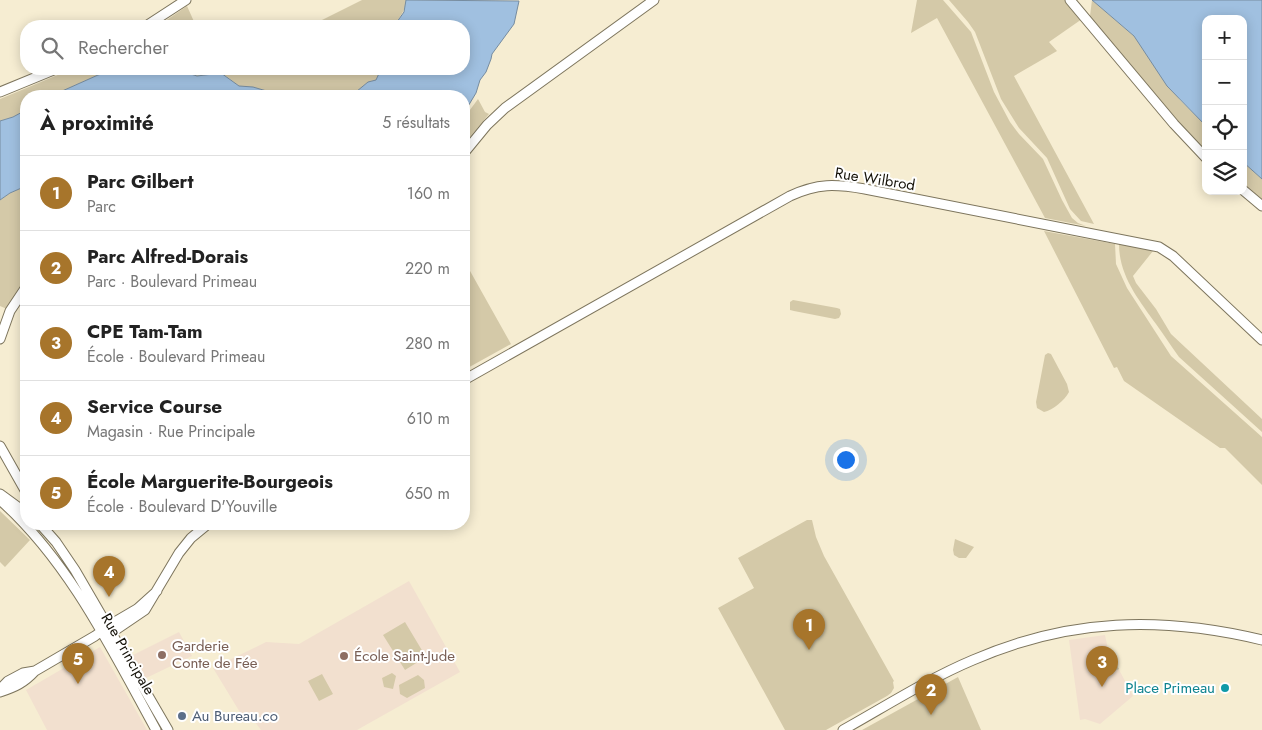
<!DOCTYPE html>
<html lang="fr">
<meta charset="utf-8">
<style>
:root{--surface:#fff;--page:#f6f6f6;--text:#222;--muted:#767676;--line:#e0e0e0;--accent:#a7752b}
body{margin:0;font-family:Jost,sans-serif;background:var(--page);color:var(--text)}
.controls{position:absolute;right:15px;top:15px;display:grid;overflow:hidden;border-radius:10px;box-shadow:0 2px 12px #0003}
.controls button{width:45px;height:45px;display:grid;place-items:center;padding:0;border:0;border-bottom:1px solid var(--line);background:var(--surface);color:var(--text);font:25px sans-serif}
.you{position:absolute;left:845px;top:459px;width:18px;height:18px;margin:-12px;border:4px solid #fff;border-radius:50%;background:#1a73e8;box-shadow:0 0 0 8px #1a73e833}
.badge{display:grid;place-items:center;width:32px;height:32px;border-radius:50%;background:var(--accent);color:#fff;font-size:16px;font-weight:700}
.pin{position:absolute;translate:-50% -41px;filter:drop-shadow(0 1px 2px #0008)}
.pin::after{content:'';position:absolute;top:26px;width:18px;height:15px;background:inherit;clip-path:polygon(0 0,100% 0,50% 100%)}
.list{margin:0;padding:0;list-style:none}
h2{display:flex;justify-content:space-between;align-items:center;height:65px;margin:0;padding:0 20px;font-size:21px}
h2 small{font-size:16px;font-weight:400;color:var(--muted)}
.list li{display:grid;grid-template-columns:32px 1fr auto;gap:15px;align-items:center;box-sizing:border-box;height:75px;padding:0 20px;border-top:1px solid var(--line)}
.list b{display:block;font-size:19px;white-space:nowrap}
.list p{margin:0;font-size:16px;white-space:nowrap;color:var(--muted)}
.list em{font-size:16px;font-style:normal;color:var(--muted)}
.icon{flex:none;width:28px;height:28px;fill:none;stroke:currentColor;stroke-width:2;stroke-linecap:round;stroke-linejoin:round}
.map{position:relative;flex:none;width:1262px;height:730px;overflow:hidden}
.search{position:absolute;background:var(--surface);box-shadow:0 2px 12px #0003;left:20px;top:20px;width:450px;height:55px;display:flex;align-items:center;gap:12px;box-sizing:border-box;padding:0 18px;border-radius:20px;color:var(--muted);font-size:19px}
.panel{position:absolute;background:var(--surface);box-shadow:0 2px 12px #0003;left:20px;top:90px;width:450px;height:440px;border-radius:20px}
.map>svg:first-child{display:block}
</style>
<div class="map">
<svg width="1262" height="730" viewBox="0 0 1262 730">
<rect width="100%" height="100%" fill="#f6edd2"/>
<path fill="#f2e0cf" d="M 409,581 L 460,672 L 357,730 L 261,730 L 255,722 L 241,714 L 213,668 L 266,642 L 299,644 Z
M 179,632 L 192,656 L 144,679 L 131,656 Z
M 1105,635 L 1108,649 L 1133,696 L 1100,724 L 1085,719 L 1080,720 L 1069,640 Z
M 100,647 L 147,730 L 47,730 L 26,690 Z"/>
<path fill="#d4c9a8" d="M 362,0 L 406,0 C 406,11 399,17 394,26 L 310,26 Z
M 917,0 L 943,0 L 971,32 L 994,92 L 1010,122 L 1019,134 L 1043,159 L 1062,200 L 1072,218 L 1078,223 L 1086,226 L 1045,218 L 937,18 L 911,33 Z
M 949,0 L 1066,0 L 1082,19 L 1049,42 L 1057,51 L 1014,76 L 1094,224 L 1081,221 L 1070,209 L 1047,158 L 1019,128 L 1001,99 L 975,32 L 968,22 Z
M 1092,0 L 1134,36 L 1180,100 L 1204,124 L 1206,152 L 1187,133 L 1090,16 Z
M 187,6 L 196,26 L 158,26 Z
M 72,69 L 125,69 L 98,75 L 51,96 L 26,96 L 26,110 L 13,117 L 0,121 L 0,99 Z
M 175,69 L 381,69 L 376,80 L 368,82 L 351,96 L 280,96 L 270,92 L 253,87 L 239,86 L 226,76 L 214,73 L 197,76 Z
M 478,99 L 485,112 L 489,114 L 464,144 L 464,118 Z
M 1243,162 L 1262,179 L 1262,200 L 1243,184 Z
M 26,186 L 26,280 L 7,309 L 0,306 L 0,200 L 10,193 Z
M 1044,231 L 1115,244 L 1116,264 L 1127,288 L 1171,356 L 1262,437 L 1262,485 L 1225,448 L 1220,448 L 1124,381 L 1117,367 L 1114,368 Z
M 1119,244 L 1153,251 L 1133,276 L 1136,283 L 1156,309 L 1171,334 L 1262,419 L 1262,432 L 1179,357 C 1171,346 1164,335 1156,324 C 1139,300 1119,276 1119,244 Z
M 465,262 L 511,344 L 464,370 L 464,263 Z
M 793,300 L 837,308 L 840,309 L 841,314 L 839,318 L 835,319 L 794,311 L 790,310 L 790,302 Z
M 1048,353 L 1051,354 L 1067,384 L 1069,392 C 1065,400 1053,410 1044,412 L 1037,408 L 1036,402 L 1045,355 Z
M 0,511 L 30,540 L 5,567 L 0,562 Z
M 807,520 L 812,520 L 816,537 L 824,556 L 894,681 L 893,682 L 894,688 L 891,693 L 887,696 L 826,730 L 785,730 L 718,608 L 754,588 L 738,558 Z
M 955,539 L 974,547 L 966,558 L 959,558 L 954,555 L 953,550 Z
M 405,622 L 426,657 L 405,670 L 383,635 Z
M 1108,649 L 1119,669 L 1112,672 L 1109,666 L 1107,667 L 1105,665 L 1102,667 L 1101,665 L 1089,671 L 1088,659 Z
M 392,673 L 396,676 L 393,689 L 384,687 L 382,678 Z
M 322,674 L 333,694 L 319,701 L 308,681 Z
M 418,675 L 424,680 L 425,688 L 407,698 L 400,694 L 399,685 Z
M 958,677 L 981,730 L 862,730 Z"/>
<path fill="#a0c0e0" stroke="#768ca0" d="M 406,0 L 519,1 L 514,24 L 492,54 L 491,59 L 486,72 L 480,80 L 476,93 L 464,113 L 464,96 L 351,96 L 368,82 L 376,80 L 381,69 L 464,69 L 464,26 L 394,26 L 404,12 Z
M 1092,0 L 1262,0 L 1262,179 L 1243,162 L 1243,19 L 1206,19 L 1206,126 L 1167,86 L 1134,36 Z
M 119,69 L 175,69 L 197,76 L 221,73 L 239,86 L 253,87 L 270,92 L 280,96 L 51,96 L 98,75 Z
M 26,110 L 26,186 L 10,193 L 0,200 L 0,121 L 13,117 Z"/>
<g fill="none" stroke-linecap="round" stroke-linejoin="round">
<g stroke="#7d755d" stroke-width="11">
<path id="minor" d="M 1070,0 L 1174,124 L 1206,158
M 146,26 L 186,0
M 0,92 L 56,69
M 464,153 L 487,125 L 505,108 L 654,0
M 1243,190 L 1262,206
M 0,339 L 10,311 L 26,287
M 464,380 L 790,196 C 818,183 835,184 865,189 L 1159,247 L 1173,256 L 1262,340
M 0,446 L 26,492
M 0,494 L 26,513
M 0,500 C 69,561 112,650 156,730
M 40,524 L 56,542 L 75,570 L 168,730
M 106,632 L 117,629 L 145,610 L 179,553 L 191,538 L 208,524
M 0,689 L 8,681 L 23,673 L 35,671 L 95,636 L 108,626 L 137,609 L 157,591
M 0,692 C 15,687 24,683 35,671
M 843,730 C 886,706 928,679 973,660 C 1069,618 1162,616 1262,640"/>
</g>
<use href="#minor" stroke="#fff" stroke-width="9"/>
</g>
<g fill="#8d6e63" stroke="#fff" stroke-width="2">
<circle cx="162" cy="655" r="5"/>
<circle cx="344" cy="656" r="5"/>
</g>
<circle fill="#0f9aa8" stroke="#fff" stroke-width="2" cx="1225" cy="688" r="5"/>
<circle fill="#5c6f8a" stroke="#fff" stroke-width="2" cx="182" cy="716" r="5"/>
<g text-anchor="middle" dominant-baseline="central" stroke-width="4" stroke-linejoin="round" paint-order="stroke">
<g font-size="15" fill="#151209" stroke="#fff">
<text transform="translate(875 179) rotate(9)">Rue Wilbrod</text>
<text transform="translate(128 654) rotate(60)">Rue Principale</text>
</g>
<g font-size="15" fill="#785e54" stroke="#fff" text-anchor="start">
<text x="172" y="646">Garderie<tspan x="172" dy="17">Conte de Fée</tspan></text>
<text x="354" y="656">École Saint-Jude</text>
</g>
<g font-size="15" fill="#0d838f" stroke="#fff" text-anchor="end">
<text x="1215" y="688">Place Primeau</text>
</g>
<g font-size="15" fill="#4e5e75" stroke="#fff" text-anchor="start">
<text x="192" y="716">Au Bureau.co</text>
</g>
</g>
</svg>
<div class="controls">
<button>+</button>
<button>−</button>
<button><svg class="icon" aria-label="locate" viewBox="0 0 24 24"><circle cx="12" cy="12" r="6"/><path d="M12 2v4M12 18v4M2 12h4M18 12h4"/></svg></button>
<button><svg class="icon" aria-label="layers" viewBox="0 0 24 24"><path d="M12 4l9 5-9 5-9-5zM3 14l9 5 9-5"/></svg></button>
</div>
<div class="you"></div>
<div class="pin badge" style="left:809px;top:650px">1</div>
<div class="pin badge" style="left:931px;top:715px">2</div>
<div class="pin badge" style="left:1102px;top:687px">3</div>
<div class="pin badge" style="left:109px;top:597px">4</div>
<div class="pin badge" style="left:78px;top:684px">5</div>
<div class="search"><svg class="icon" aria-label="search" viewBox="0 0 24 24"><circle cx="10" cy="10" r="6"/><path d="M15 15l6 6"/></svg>Rechercher</div>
<section class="panel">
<h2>À proximité<small>5 résultats</small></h2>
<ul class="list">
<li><span class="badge">1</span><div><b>Parc Gilbert</b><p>Parc</p></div><em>160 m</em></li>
<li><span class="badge">2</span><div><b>Parc Alfred-Dorais</b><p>Parc · Boulevard Primeau</p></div><em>220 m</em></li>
<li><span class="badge">3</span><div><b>CPE Tam-Tam</b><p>École · Boulevard Primeau</p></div><em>280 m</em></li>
<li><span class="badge">4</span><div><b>Service Course</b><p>Magasin · Rue Principale</p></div><em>610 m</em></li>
<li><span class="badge">5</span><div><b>École Marguerite-Bourgeois</b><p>École · Boulevard D'Youville</p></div><em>650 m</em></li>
</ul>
</section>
</div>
